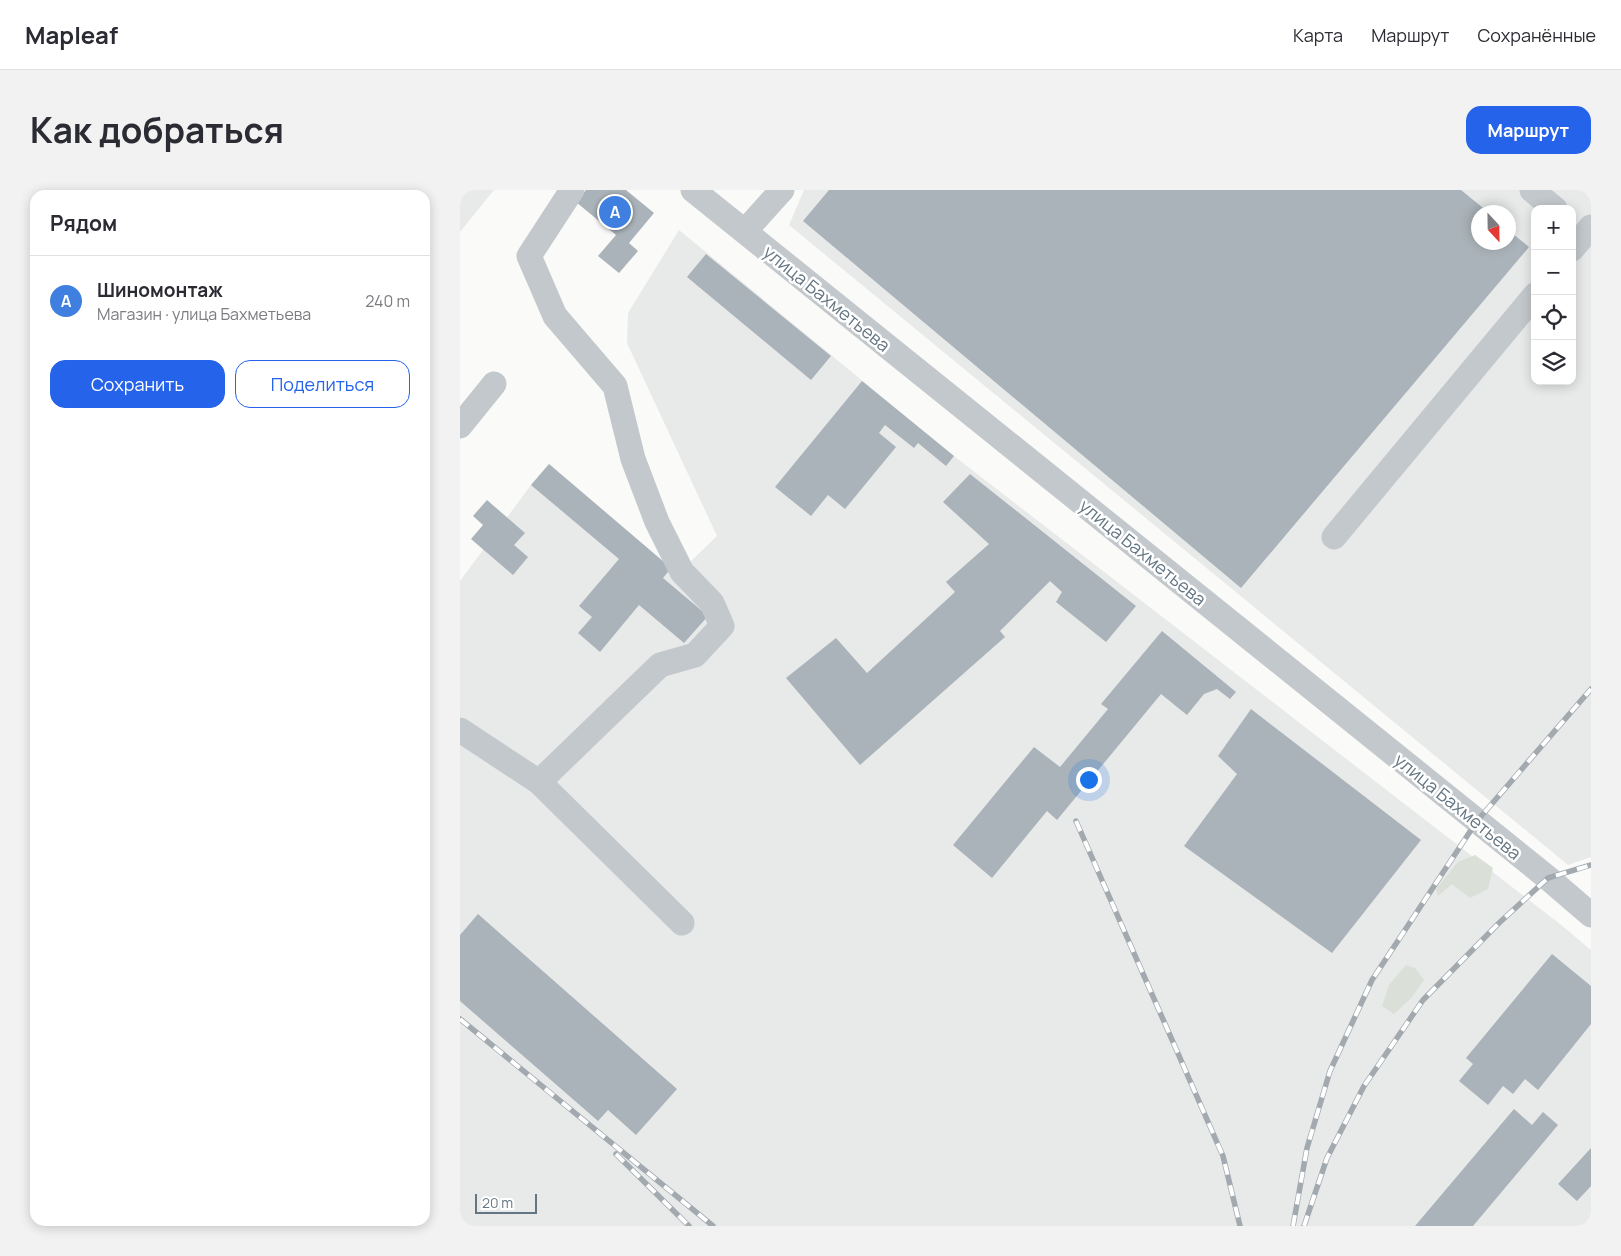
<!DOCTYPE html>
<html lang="ru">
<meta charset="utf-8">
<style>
:root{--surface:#fff;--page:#f2f2f3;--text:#2b2b33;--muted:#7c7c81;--line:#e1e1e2;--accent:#2563eb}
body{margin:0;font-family:Manrope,sans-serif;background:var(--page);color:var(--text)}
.controls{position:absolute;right:15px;top:15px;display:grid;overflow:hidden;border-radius:10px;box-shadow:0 2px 12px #0003}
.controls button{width:45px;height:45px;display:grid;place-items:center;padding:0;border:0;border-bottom:1px solid var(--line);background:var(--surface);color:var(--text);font:25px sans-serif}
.compass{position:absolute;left:1011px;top:15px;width:45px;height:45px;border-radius:50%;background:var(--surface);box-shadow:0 2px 12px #0003;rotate:158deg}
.scale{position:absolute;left:15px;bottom:12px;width:62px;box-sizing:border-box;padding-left:5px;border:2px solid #657683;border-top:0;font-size:14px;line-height:18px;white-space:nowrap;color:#657683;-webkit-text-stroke:4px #fff;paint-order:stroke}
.you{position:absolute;left:628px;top:589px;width:18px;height:18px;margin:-12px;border:4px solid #fff;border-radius:50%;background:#1a73e8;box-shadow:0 0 0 8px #1a73e833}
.badge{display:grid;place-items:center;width:32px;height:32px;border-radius:50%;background:var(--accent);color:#fff;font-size:16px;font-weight:700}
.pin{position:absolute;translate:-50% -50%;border:2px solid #fff;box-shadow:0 1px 5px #0006}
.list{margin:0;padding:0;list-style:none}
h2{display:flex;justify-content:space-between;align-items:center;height:65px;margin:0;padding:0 20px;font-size:21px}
h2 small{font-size:16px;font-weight:400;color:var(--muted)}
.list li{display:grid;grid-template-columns:32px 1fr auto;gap:15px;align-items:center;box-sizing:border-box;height:90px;padding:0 20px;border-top:1px solid var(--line)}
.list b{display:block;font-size:19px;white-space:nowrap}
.list p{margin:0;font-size:16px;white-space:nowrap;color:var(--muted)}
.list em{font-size:16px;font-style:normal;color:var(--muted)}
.actions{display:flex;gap:10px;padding:15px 20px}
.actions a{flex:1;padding:11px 0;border:1px solid var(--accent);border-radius:15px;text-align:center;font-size:18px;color:var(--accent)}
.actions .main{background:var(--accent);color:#fff}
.icon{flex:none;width:28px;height:28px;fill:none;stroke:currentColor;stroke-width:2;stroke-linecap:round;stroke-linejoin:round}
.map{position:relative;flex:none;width:1131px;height:1036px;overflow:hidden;border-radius:15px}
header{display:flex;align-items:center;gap:30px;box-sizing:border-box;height:70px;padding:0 25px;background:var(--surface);border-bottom:1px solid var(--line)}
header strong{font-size:24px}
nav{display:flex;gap:28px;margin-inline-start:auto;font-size:18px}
.intro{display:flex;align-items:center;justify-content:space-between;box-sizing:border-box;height:120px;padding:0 30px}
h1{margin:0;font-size:35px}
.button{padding:12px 22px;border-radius:15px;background:var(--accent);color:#fff;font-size:18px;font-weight:700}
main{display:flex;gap:30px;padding:0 30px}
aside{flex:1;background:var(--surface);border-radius:15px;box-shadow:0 2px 12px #0003}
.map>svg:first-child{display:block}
</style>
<header>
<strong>Mapleaf</strong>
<nav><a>Карта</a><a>Маршрут</a><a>Сохранённые</a></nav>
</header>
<div class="intro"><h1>Как добраться</h1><a class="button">Маршрут</a></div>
<main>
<aside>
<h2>Рядом<small></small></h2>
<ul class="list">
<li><span class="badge" style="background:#3f7fe0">A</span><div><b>Шиномонтаж</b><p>Магазин · улица Бахметьева</p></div><em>240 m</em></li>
</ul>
<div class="actions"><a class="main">Сохранить</a><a>Поделиться</a></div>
</aside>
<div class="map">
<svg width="1131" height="1036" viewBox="0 0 1131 1036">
<rect width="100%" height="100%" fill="#fafaf8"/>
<path fill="#e8e9e9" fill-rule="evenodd" d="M 0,0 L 34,0 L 0,42 Z
M 344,0 L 1131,0 L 1131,667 L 1108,675 L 329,35 ZM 1075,19 L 1112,19 L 1112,191 L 1075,191 ZM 1018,22 L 1048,22 L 1048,52 L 1018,52 Z
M 219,40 L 494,266 L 1100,734 L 1131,760 L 1131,1036 L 0,1036 L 0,391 L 71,295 L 89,274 L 211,378 L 226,376 L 257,346 L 167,153 L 168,123 Z"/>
<path fill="#dadfd7" d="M 1015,665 L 1033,678 L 1028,699 L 1010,708 L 992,694 L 978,706 L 976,699 L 998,672 Z
M 946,775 L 955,778 L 964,790 L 952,807 L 934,824 L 922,816 L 929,795 Z"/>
<path fill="#aab3b9" d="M 126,0 L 166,0 L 194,23 L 169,53 L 178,61 L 159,83 L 138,66 L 156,45 L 116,12 Z
M 369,0 L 1001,0 L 1028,22 L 1018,22 L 1018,52 L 1048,52 L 1048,40 L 1069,57 L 781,398 L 343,31 Z
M 246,64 L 371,166 L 351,190 L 227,87 Z
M 402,191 L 494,266 L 486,276 L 458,253 L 454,258 L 425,235 L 419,243 L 436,257 L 385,319 L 368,305 L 351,326 L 315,297 Z
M 89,274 L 211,378 L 203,388 L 248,426 L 224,453 L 179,415 L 140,462 L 118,443 L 132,427 L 119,416 L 159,369 L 71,295 Z
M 510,284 L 676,416 L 646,452 L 596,412 L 602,402 L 590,391 L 540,441 L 545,447 L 400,575 L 326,488 L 376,448 L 407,483 L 495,402 L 486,392 L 529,354 L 483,312 Z
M 27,310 L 65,343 L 54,355 L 68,367 L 53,385 L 11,349 L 23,335 L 13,326 Z
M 702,441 L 776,502 L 770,509 L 757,499 L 744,504 L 727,525 L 701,504 L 597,630 L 587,621 L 532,688 L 493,655 L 574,557 L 600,577 L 648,519 L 641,514 Z
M 791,519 L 961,650 L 872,763 L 724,656 L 777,584 L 758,566 Z
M 18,724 L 217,899 L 176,945 L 148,920 L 138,931 L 0,811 L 0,745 Z
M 1092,764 L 1131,796 L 1131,834 L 1078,900 L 1065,889 L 1053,904 L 1043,896 L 1028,915 L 999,891 L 1013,874 L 1006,868 Z
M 1054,919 L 1072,935 L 1083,922 L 1098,935 L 1013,1036 L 955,1036 Z
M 1131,958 L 1131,996 L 1117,1011 L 1098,994 Z"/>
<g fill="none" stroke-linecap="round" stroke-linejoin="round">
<path stroke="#c3c8cc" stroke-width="25" d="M 233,0 L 1088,688 L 1131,725
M 1072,0 L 1095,19
M 285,41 L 322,0
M 1112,59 L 1131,37
M 0,236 L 34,194
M 874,347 L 1075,105
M 0,540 L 79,592 L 222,733
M 79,592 L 200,475 L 235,465 L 262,436 L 252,413 L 222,382 L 197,332 L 173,269 L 155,196 L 95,126 L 69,66 L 112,0"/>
<g stroke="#a2aab0" stroke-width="5.5">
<path id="rail" d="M 616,631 L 763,966 L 780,1036
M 0,829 L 253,1036
M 156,964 L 229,1036
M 833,1036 L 847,958 L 870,881 L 912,790 L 1017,631 L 1131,499
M 844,1036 L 867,968 L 904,896 L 963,810 L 1039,733 L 1088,688 L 1131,675"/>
</g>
<use href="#rail" stroke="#fff" stroke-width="4" stroke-dasharray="11" stroke-linecap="butt"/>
</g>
<g text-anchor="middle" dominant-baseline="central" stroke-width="5" stroke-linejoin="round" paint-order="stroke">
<g font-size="18" fill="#657683" stroke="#fff">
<text transform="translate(367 108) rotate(39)">улица Бахметьева</text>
<text transform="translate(683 362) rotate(39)">улица Бахметьева</text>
<text transform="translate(998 616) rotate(39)">улица Бахметьева</text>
</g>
</g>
</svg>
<div class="controls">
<button>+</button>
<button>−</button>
<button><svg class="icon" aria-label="locate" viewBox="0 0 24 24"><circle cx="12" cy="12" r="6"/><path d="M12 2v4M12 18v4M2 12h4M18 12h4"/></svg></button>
<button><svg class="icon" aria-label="layers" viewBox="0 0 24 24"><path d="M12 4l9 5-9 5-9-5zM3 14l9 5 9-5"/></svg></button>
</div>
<svg class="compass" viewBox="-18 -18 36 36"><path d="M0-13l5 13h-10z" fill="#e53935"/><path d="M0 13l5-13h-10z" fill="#7c7c81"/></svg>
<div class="scale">20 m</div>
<div class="you"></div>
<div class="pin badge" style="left:155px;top:22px;background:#3f7fe0">A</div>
</div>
</main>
